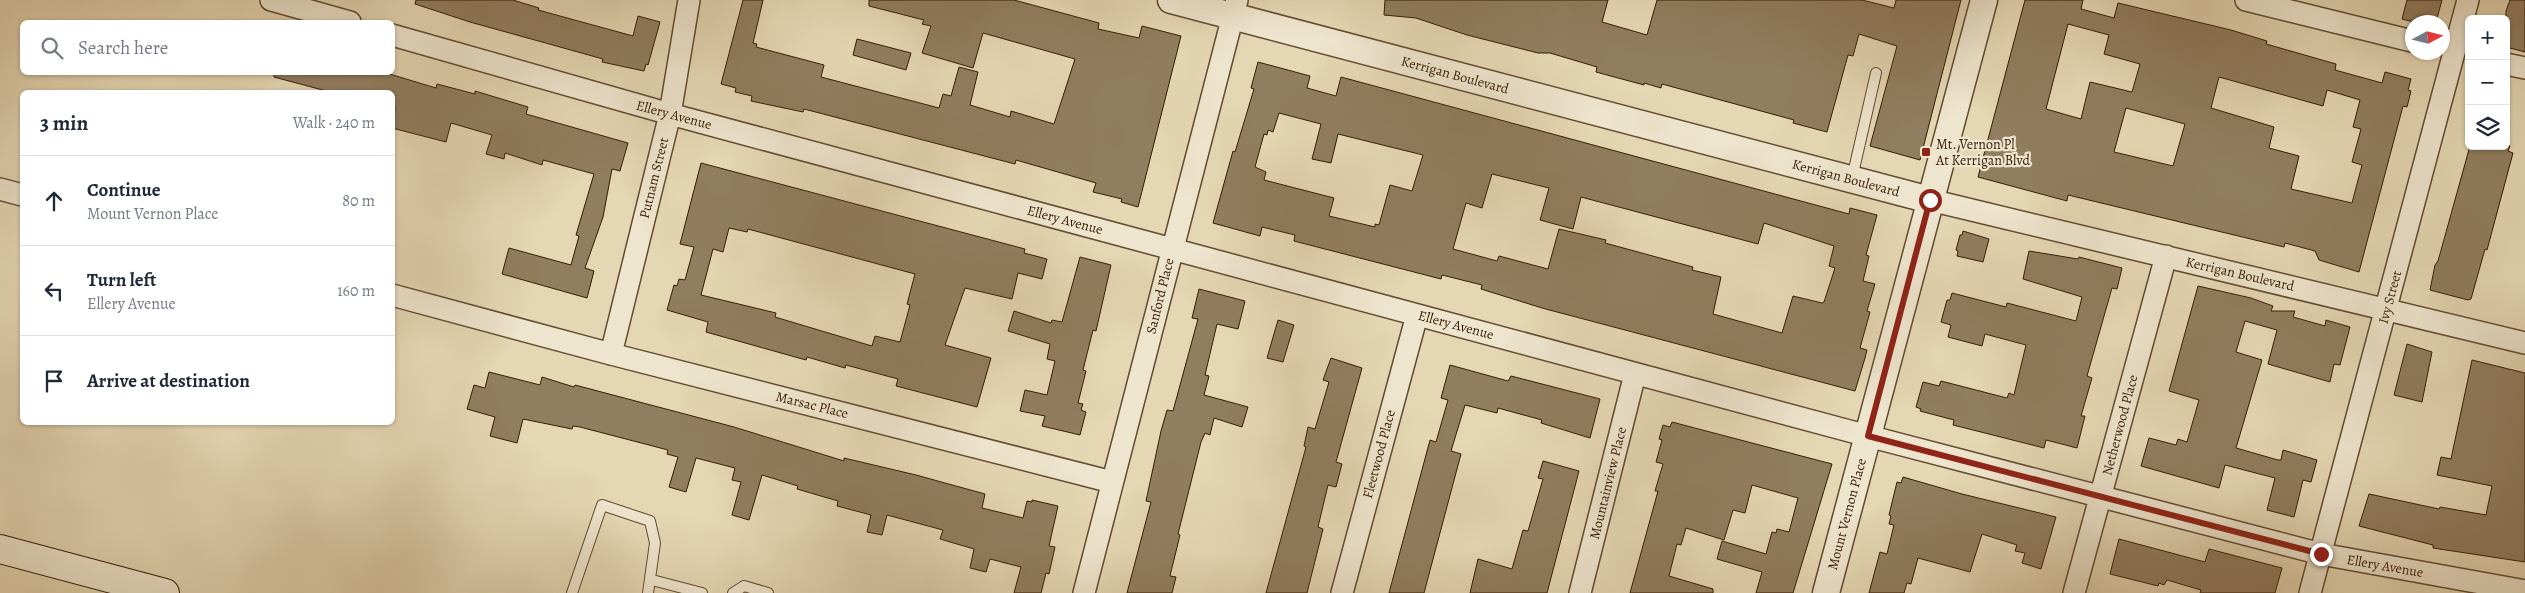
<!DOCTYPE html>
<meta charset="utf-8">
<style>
:root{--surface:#fff;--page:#f6f6f7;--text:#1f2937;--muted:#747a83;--line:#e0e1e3}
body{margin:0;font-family:Alegreya,serif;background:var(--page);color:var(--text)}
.controls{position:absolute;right:15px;top:15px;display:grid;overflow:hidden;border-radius:8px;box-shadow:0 1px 4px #0004}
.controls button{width:45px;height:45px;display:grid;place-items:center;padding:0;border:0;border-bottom:1px solid var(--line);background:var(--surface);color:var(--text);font:25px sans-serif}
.compass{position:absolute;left:2405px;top:15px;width:45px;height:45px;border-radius:50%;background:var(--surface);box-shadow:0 1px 4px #0004;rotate:83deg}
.stop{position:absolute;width:15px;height:15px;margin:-11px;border:4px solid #8f2418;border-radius:50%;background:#fff}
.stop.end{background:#8f2418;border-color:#fff;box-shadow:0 1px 5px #0008}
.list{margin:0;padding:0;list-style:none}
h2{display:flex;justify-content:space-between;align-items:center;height:65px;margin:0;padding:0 20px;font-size:21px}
h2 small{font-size:16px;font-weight:400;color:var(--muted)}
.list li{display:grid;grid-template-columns:32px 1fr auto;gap:15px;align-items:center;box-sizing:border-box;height:90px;padding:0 20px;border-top:1px solid var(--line)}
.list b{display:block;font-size:19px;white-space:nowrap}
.list p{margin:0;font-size:16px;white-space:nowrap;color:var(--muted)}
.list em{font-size:16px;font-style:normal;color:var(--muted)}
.icon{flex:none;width:28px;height:28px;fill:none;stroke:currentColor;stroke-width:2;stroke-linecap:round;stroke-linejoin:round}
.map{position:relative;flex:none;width:2525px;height:593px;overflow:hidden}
.search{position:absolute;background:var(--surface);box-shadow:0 1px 4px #0004;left:20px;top:20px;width:375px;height:55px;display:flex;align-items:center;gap:12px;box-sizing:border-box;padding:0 18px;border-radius:8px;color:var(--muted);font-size:19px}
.panel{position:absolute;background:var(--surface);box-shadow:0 1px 4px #0004;left:20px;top:90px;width:375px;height:335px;border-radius:8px}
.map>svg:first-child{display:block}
</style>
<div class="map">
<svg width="2525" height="593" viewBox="0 0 2525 593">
<rect width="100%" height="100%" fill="#e5d7b3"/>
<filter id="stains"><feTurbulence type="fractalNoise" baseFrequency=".004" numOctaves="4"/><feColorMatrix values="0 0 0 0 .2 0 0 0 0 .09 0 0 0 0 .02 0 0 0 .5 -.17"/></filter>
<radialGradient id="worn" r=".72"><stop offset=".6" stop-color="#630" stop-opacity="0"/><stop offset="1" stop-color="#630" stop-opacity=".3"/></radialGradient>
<path fill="#917d5f" stroke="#371c04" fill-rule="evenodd" d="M 416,0 L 513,0 L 539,8 L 538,10 L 633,36 L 638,16 L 660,22 L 648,65 L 646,64 L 644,71 L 602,62 L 603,59 L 470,22 L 415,4 Z
M 743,0 L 763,0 L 753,43 L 757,44 L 756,47 L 824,65 L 821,77 L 939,108 L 943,94 L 951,96 L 959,67 L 978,72 L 970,105 L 1010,117 L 1011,111 L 1054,124 L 1075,59 L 983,33 L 973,68 L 922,53 L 931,26 L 922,24 L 924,20 L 869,6 L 869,0 L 1014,0 L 1099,23 L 1098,29 L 1139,38 L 1142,26 L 1181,36 L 1138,207 L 1121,202 L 1122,199 L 1093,192 L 1096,183 L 1016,160 L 1015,164 L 804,109 L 803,112 L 751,101 L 752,96 L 735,92 L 736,88 L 721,84 Z
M 1385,0 L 1608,0 L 1602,22 L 1647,35 L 1657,0 L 1862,0 L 1894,8 L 1896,0 L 1961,0 L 1920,160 L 1870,146 L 1897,46 L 1859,34 L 1853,56 L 1848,55 L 1827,132 L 1793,123 L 1794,120 L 1662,84 L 1661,88 L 1644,83 L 1644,85 L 1596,72 L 1597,67 L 1550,53 L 1538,53 L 1467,35 L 1416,18 L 1384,15 Z
M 2025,0 L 2083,0 L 2081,9 L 2114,18 L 2118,3 L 2231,30 L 2267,41 L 2266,44 L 2336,64 L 2335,70 L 2382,83 L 2385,72 L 2411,79 L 2408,90 L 2411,91 L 2407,107 L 2403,106 L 2359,272 L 2319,260 L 2315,251 L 2285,243 L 2284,247 L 2068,195 L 2067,201 L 1978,177 ZM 2068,24 L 2109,35 L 2104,54 L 2140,64 L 2132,92 L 2090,82 L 2081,119 L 2046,109 ZM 2219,77 L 2323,106 L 2327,90 L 2360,100 L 2353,127 L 2361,129 L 2352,162 L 2362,165 L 2352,203 L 2291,189 L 2299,156 L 2269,148 L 2274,127 L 2211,108 ZM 2126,108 L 2185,124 L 2173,166 L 2114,152 Z
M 2407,0 L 2442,0 L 2436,22 L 2414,22 L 2402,19 Z
M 2510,0 L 2525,0 L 2525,52 L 2506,47 L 2506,11 Z
M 857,39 L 911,53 L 906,70 L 853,55 Z
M 1258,62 L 1310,76 L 1307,88 L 1336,96 L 1341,77 L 1849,214 L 1850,208 L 1877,215 L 1866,255 L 1869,256 L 1863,281 L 1875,284 L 1867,311 L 1870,312 L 1860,348 L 1867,350 L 1865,358 L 1855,391 L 1542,308 L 1481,289 L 1482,285 L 1442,275 L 1441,279 L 1294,241 L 1295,235 L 1262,227 L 1260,236 L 1213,223 L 1233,151 L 1235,152 L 1254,89 L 1251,88 ZM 1279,113 L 1321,124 L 1312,159 L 1331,163 L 1338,134 L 1423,155 L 1412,191 L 1390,185 L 1379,225 L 1375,224 L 1375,227 L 1329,216 L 1334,198 L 1264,180 L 1266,172 L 1255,167 L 1264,134 L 1267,135 L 1268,130 L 1273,132 ZM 1492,174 L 1549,188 L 1540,220 L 1573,229 L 1581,197 L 1758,244 L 1764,223 L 1834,246 L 1829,266 L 1835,268 L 1824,302 L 1822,303 L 1793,296 L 1782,333 L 1713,314 L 1721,277 L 1692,270 L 1693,267 L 1605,243 L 1606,240 L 1559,229 L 1548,269 L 1499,256 L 1497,261 L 1453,249 L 1466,203 L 1482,208 Z
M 274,72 L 383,72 L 436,88 L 437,84 L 475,94 L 475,91 L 528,107 L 526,114 L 628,143 L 620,171 L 612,169 L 603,217 L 585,268 L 594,271 L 587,298 L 502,274 L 509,248 L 571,265 L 579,236 L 576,235 L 594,174 L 543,160 L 542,165 L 505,153 L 504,159 L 486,154 L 492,135 L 451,123 L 446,142 L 392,128 L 395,109 L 393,92 L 330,92 L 274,77 Z
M 2470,146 L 2510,146 L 2508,151 L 2513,153 L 2487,250 L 2485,249 L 2471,299 L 2468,300 L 2430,290 L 2435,265 L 2438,261 Z
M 701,163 L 1025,249 L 1024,253 L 1047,259 L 1042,279 L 1018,273 L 1012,299 L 965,288 L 945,345 L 991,358 L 977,407 L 896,386 L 898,379 L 846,365 L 845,368 L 807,357 L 806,360 L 706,332 L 708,322 L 667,310 L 674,285 L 677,286 L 679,279 L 685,280 L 694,247 L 680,244 ZM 729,228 L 747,232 L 748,229 L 915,274 L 907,304 L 910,305 L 900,342 L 875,336 L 872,346 L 775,317 L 776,313 L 701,295 L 713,249 L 723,252 Z
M 1963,231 L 1989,239 L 1983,262 L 1957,256 L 1958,251 L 1956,250 L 1960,235 L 1962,235 Z
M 2029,251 L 2078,259 L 2079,257 L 2122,268 L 2117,289 L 2112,288 L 2087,376 L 2092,378 L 2081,416 L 2085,416 L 2077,448 L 2046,440 L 2044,448 L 1977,431 L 1953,425 L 1954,420 L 1920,411 L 1921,409 L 1916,407 L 1923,382 L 1939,386 L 1941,381 L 2007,398 L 2009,393 L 2014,395 L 2026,345 L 1985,334 L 1982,346 L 1948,337 L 1951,325 L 1941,322 L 1947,300 L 1950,300 L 1952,293 L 2006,307 L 2007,303 L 2076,321 L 2082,297 L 2023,279 Z
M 1080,257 L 1111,265 L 1096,331 L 1093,330 L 1083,370 L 1086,371 L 1078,403 L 1083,404 L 1081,410 L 1086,412 L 1080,435 L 1042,426 L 1045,416 L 1020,411 L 1025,390 L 1047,395 L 1055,361 L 1047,359 L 1050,344 L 1008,331 L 1014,311 L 1051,323 L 1052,320 L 1062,322 Z
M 2198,286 L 2251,298 L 2273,306 L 2271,311 L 2295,311 L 2293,317 L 2325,326 L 2326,320 L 2350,327 L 2340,365 L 2334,364 L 2330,382 L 2268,364 L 2277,330 L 2245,321 L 2236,352 L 2262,360 L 2236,448 L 2278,460 L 2281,460 L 2283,450 L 2317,460 L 2311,482 L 2303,480 L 2294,517 L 2267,510 L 2275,478 L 2225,465 L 2219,488 L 2141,466 L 2149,438 L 2176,445 L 2178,439 L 2187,442 L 2199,400 L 2169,391 Z
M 1199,289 L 1245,301 L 1238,329 L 1217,324 L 1205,375 L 1209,376 L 1204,395 L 1248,407 L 1242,427 L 1214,418 L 1210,435 L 1205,433 L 1201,442 L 1178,534 L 1180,535 L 1170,576 L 1176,577 L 1172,593 L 1127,593 L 1151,502 L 1146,501 L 1161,431 L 1167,410 L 1173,411 L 1198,319 L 1192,318 Z
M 1278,320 L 1294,325 L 1283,362 L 1267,358 Z
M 2407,344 L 2432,352 L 2422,402 L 2394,395 Z
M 1331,358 L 1362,368 L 1336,462 L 1342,464 L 1336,487 L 1328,485 L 1318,527 L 1323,529 L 1307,593 L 1266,593 L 1306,447 L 1304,446 L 1308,427 L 1315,429 L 1329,382 L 1323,380 Z
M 2472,360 L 2525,373 L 2525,562 L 2433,548 L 2433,545 L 2359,526 L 2369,494 L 2439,509 L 2440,507 L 2486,515 L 2492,486 L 2437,475 L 2441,457 L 2451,459 Z
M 1450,365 L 1508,381 L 1511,376 L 1600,399 L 1590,438 L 1541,423 L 1542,420 L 1498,408 L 1497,413 L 1465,405 L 1451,451 L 1461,454 L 1424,593 L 1389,593 L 1430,440 L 1436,442 L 1448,400 L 1441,398 Z
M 489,372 L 540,385 L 542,377 L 574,387 L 575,385 L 734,427 L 844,461 L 844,458 L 916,475 L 985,494 L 982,508 L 1023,518 L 1027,501 L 1032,502 L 1032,500 L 1058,506 L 1049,546 L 1055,547 L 1049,574 L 1046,573 L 1041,593 L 1014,593 L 1021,567 L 990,559 L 986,572 L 970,568 L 974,549 L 940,539 L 943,530 L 887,515 L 882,535 L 867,532 L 871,515 L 837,506 L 838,501 L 797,489 L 798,486 L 762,475 L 749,520 L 732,515 L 741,482 L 732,480 L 735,468 L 696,458 L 686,492 L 669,487 L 678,457 L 667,454 L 668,450 L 580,427 L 573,426 L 572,429 L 523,419 L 517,443 L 490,436 L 495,417 L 467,409 L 474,385 L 485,388 Z
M 1672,422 L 1832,464 L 1793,593 L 1756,593 L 1762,572 L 1717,559 L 1722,541 L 1766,554 L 1772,532 L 1776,533 L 1777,529 L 1789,532 L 1798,498 L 1752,485 L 1745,513 L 1733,510 L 1724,540 L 1686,528 L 1681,545 L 1677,544 L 1669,576 L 1713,589 L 1713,593 L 1630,593 L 1658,491 L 1655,491 L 1663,464 L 1656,462 L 1662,440 L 1659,439 L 1663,425 L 1670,427 Z
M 1543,461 L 1579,471 L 1547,593 L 1470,593 L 1478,559 L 1512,569 L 1523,530 L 1528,531 L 1543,479 L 1538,478 Z
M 1903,477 L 1962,494 L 2056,517 L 2041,569 L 2022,563 L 2025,553 L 2015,551 L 2017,545 L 1982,534 L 1970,572 L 1918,558 L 1911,584 L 1907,583 L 1904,593 L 1869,593 L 1880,552 L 1887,554 L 1894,525 L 1889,524 L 1891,516 L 1889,515 L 1897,482 L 1901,483 Z
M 2119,539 L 2205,562 L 2209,549 L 2282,568 L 2275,593 L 2200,593 L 2201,590 L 2167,580 L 2164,585 L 2159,583 L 2158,586 L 2110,574 Z"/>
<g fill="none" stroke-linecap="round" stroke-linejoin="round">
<g stroke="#624b30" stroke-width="12">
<path id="service" d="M 1852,178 L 1876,73
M 652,580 L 702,593
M 572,593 L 602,505 L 650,521 L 655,543 L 648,593
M 733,593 L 744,586 L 768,593"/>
</g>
<g stroke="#624b30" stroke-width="24">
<path id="minor" d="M 271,0 L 350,22
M 2246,0 L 2412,41
M 392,35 L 670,114 L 1868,436 L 2321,554 L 2525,591
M 2506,64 L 2525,68
M 0,189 L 22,195
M 1930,200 L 2525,343
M 392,295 L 611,354 L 1112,482
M 611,354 L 670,114 L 689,0
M 1084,593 L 1237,0
M 1342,593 L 1417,315
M 1580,593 L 1635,374
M 2074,593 L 2166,256
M 2310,593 L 2468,0"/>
</g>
<g stroke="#624b30" stroke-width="29">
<path id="tertiary" d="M 1171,0 L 1930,200
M 1826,593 L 1984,0"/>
</g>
<g stroke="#371c04" stroke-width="30">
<path id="secondary" d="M 0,549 L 165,593"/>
</g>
<use href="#service" stroke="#eee5ce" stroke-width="10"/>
<use href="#minor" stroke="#eee5ce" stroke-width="21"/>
<use href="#tertiary" stroke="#eee5ce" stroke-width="26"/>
<use href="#secondary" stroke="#eee5ce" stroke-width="28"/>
</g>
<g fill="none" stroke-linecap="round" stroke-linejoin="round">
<path stroke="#8f2418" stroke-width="6" d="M 1930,200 L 1868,436 L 2321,554"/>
</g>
<rect fill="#8f2418" stroke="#eee5ce" stroke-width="2" x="1921" y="147" width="10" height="10" rx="2.5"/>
<g text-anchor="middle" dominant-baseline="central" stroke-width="4.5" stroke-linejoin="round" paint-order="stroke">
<g font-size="14" fill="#371c04" stroke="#eee5ce">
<text transform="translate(1455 75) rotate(15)">Kerrigan Boulevard</text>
<text transform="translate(674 115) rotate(15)">Ellery Avenue</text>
<text transform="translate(654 178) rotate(-76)">Putnam Street</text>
<text transform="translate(1846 178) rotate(15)">Kerrigan Boulevard</text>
<text transform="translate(1065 220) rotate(15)">Ellery Avenue</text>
<text transform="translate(2240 274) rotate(13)">Kerrigan Boulevard</text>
<text transform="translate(1160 296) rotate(-76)">Sanford Place</text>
<text transform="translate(2390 297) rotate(-75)">Ivy Street</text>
<text transform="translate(1456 325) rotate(15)">Ellery Avenue</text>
<text transform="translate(812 405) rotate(14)">Marsac Place</text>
<text transform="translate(2120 425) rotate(-75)">Netherwood Place</text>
<text transform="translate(1379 454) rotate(-75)">Fleetwood Place</text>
<text transform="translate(1608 483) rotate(-76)">Mountainview Place</text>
<text transform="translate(1847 514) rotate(-75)">Mount Vernon Place</text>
<text transform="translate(2385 566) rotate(10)">Ellery Avenue</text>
</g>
<g font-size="14" fill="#371c04" stroke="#eee5ce" text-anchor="start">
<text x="1936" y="144">Mt. Vernon Pl<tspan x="1936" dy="16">At Kerrigan Blvd</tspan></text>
</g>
</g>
<rect width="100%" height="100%" filter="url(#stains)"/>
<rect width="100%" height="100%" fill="url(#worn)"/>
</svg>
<div class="controls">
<button>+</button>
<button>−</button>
<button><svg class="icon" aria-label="layers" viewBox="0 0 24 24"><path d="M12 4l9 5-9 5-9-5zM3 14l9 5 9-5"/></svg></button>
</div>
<svg class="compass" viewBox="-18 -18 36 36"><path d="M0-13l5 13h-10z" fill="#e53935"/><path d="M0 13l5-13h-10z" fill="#747a83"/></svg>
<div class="stop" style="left:1930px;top:200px"></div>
<div class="stop end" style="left:2321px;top:554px"></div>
<div class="search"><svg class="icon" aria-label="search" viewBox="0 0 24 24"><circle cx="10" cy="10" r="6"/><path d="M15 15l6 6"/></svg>Search here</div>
<section class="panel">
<h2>3 min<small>Walk · 240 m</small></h2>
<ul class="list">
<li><svg class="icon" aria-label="ahead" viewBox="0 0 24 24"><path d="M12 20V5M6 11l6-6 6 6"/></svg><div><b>Continue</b><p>Mount Vernon Place</p></div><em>80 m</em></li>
<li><svg class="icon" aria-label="left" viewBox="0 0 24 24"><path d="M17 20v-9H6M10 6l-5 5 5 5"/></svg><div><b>Turn left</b><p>Ellery Avenue</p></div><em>160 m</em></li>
<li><svg class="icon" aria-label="arrive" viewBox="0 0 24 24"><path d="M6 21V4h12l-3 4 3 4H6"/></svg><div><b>Arrive at destination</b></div></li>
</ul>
</section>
</div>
